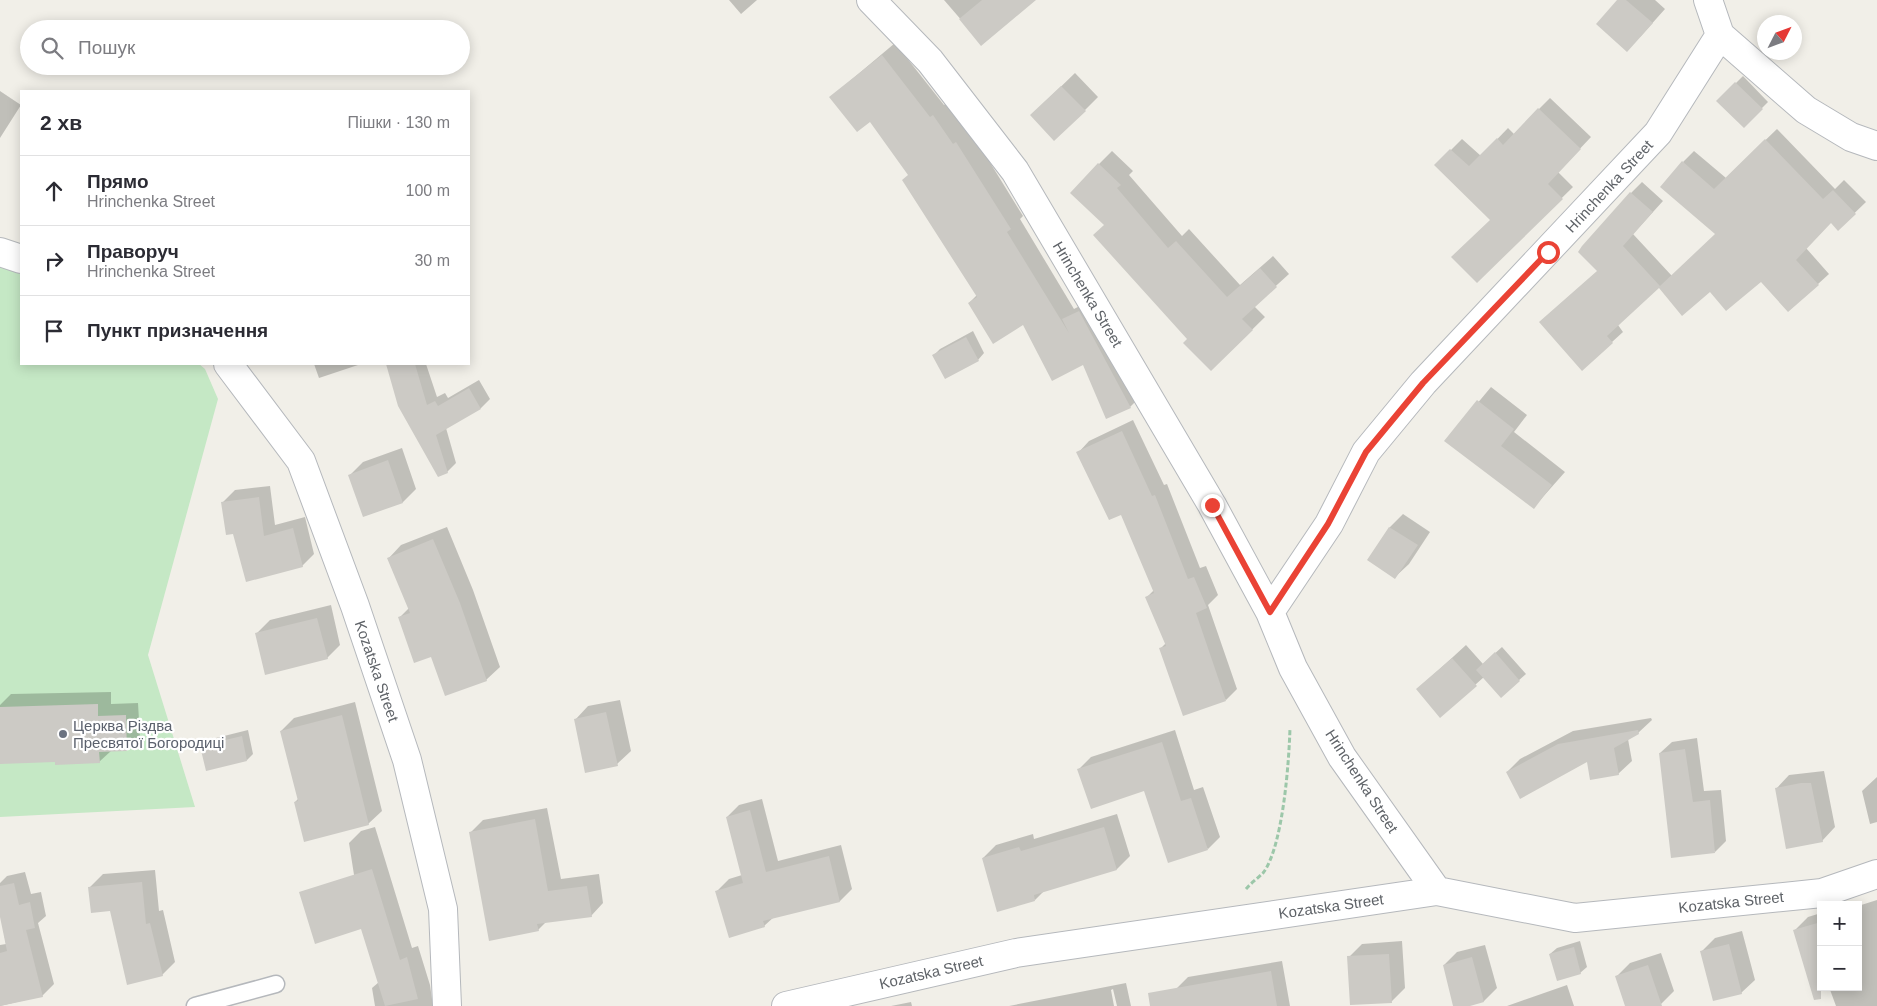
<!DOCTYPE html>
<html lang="uk">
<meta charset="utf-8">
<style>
:root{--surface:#fff;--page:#f7f7f7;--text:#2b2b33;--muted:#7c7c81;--line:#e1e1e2}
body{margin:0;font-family:Arial,sans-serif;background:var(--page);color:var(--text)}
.controls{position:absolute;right:15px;bottom:15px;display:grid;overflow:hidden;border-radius:0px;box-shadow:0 2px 12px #0003}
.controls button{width:45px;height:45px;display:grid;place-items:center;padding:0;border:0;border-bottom:1px solid var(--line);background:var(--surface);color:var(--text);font:25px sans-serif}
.compass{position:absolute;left:1757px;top:15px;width:45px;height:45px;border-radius:50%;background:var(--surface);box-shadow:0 2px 12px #0003;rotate:48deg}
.stop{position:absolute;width:15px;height:15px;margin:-11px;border:4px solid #ea4335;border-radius:50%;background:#fff}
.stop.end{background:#ea4335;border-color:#fff;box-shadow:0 1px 5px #0008}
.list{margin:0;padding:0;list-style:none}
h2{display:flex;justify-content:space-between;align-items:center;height:65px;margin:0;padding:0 20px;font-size:21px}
h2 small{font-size:16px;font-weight:400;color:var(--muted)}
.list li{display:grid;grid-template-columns:32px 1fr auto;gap:15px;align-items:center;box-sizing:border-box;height:70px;padding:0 20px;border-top:1px solid var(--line)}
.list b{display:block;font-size:19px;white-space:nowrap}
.list p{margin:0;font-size:16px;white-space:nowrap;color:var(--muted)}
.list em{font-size:16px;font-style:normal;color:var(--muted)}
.icon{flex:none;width:28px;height:28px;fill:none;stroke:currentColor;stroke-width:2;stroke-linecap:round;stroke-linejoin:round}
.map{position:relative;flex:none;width:1877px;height:1006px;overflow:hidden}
.search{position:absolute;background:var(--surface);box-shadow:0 2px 12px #0003;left:20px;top:20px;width:450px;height:55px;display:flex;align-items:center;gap:12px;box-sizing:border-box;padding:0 18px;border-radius:28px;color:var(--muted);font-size:19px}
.panel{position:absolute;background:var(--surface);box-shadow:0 2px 12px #0003;left:20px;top:90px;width:450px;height:275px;border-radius:0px}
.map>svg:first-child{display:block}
</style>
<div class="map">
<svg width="1877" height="1006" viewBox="0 0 1877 1006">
<rect width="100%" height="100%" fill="#f1efe8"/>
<path fill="#c5e8c5" d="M 0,267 L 21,274 L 21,364 L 199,364 L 205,369 L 218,399 L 148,655 L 195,807 L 0,817 Z"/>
<path fill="#0003" d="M 729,0 L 757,0 L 741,14 Z
M 944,0 L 1033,0 L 982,44 Z
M 1619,0 L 1655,0 L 1665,9 L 1640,37 Z
M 895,43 L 944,105 L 947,103 L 967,132 L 970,130 L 1023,216 L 1020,219 L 1074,309 L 1093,299 L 1143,394 L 1130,407 L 1083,363 L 1023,324 L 969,303 L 977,295 L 909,174 L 870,120 L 831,97 Z
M 1075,73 L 1098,97 L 1085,110 L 1045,102 Z
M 1743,76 L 1768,102 L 1744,126 L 1718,101 Z
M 0,91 L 21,105 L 0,138 Z
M 1550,98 L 1591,137 L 1558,172 L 1573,187 L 1477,281 L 1492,220 L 1436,165 L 1462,139 L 1481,156 L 1508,128 L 1514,134 Z
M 1777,129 L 1835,189 L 1844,180 L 1866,202 L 1838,229 L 1831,222 L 1806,248 L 1829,274 L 1818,284 L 1761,280 L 1710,291 L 1659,286 L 1618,325 L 1623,332 L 1612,342 L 1540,322 L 1598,271 L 1631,193 L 1642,182 L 1663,201 L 1633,234 L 1672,276 L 1717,234 L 1683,162 L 1694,151 L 1726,178 Z
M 1112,151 L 1133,171 L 1129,175 L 1182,236 L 1189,229 L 1240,285 L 1273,256 L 1289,274 L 1254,306 L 1265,317 L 1211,370 L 1106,224 L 1099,164 Z
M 973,331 L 984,353 L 978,360 L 934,355 L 940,349 Z
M 314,364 L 361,364 L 319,378 Z
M 387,364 L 426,364 L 437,397 L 445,393 L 448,398 L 479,380 L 490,399 L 481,408 L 446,428 L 456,463 L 447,472 L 399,406 Z
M 1491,387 L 1527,415 L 1514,432 L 1565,472 L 1534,507 L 1446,441 Z
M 1133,420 L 1164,485 L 1167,484 L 1200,568 L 1206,566 L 1218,595 L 1208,605 L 1237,689 L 1226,700 L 1161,648 L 1166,643 L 1147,597 L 1154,590 L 1122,514 L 1078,453 L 1089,441 Z
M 402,448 L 416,489 L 403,502 L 364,516 L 350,475 L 363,462 Z
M 270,486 L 275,525 L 305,517 L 314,554 L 302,566 L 234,532 L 223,502 L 235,490 Z
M 1403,514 L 1430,532 L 1409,564 L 1395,577 L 1368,560 L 1390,527 Z
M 447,527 L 473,590 L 500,667 L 486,680 L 432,655 L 399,618 L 409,608 L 388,559 L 401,545 Z
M 331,605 L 340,645 L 327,658 L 256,634 L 270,620 Z
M 1466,645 L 1483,664 L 1502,647 L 1526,674 L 1501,696 L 1484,677 L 1440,716 L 1418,689 Z
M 111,692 L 111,704 L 138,703 L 140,737 L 127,750 L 111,751 L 99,762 L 57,761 L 0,763 L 0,705 L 11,694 Z
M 620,700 L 631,751 L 617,764 L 575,720 L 588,706 Z
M 355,702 L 382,811 L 368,824 L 295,802 L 299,798 L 281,731 L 294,718 Z
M 1651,718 L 1652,720 L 1638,733 L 1628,739 L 1632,761 L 1618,774 L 1588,761 L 1507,772 L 1520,759 L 1573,731 Z
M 248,730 L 253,754 L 247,760 L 202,746 L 208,740 Z
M 1175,730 L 1194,790 L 1203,787 L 1220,837 L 1208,849 L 1145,790 L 1079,769 L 1091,757 Z
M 1697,738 L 1704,791 L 1721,790 L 1726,841 L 1715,852 L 1660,753 L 1672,742 Z
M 1824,771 L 1835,827 L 1822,841 L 1776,789 L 1789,775 Z
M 1877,777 L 1877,822 L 1870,824 L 1862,791 Z
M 762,799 L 778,861 L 841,845 L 852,889 L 840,901 L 774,917 L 764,926 L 717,891 L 729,879 L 742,875 L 727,817 L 739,805 Z
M 547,808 L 561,879 L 599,874 L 603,903 L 591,916 L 546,922 L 538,930 L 471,832 L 483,820 Z
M 1117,814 L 1130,856 L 1117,869 L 1044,891 L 1035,900 L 983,858 L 996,845 L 1033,834 L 1034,839 Z
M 375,827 L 412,948 L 418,946 L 430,985 L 433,1006 L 375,1006 L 372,988 L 379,982 L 363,932 L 349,843 L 361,831 Z
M 155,870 L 159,911 L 163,910 L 175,962 L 162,975 L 111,910 L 89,888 L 103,874 Z
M 25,872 L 31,894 L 41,892 L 46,916 L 38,923 L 54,984 L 42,996 L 0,1006 L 0,945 L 6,944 L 0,911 L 0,883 L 7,876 Z
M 1877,900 L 1877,1006 L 1836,1006 L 1829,987 L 1858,987 L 1858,906 Z
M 1821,913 L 1821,973 L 1795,930 L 1808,917 Z
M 1742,931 L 1755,980 L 1741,993 L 1701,952 L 1715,938 Z
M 1402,941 L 1405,988 L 1392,1001 L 1352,1004 L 1349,957 L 1362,944 Z
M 1580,941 L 1587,967 L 1580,973 L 1550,954 L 1557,948 Z
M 1485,945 L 1497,988 L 1484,1001 L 1454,1006 L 1444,965 L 1457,952 Z
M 1661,953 L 1674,991 L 1661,1004 L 1656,1006 L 1627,1006 L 1617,976 L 1630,963 Z
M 1282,961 L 1290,1006 L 1180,1006 L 1177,988 L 1188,977 Z
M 1126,983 L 1131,1006 L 1117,1006 L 1113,989 L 1111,990 L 1114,1006 L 1009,1006 Z
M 1567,985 L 1574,1006 L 1507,1006 Z
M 911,1002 L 912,1006 L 891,1006 Z"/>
<path fill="#cccac5" d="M 982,0 L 1036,0 L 981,46 L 959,19 Z
M 1617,0 L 1626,0 L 1653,23 L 1627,52 L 1596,24 Z
M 882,55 L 930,117 L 933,115 L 953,144 L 956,142 L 1011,229 L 1007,232 L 1069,333 L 1062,319 L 1079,311 L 1131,408 L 1106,419 L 1083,365 L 1052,381 L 1023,325 L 993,344 L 968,303 L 977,297 L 902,180 L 908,175 L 870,122 L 857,132 L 829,97 Z
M 1735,82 L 1763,109 L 1744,128 L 1716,101 Z
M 1061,86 L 1086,111 L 1054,141 L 1030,115 Z
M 1538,108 L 1581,149 L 1548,184 L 1563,199 L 1477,283 L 1451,257 L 1490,220 L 1434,165 L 1450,149 L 1469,166 L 1497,138 L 1503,145 Z
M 1765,139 L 1823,199 L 1833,190 L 1856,214 L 1838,231 L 1831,223 L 1796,260 L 1819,285 L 1788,312 L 1761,282 L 1726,311 L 1710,292 L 1682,316 L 1659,288 L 1607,336 L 1613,343 L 1582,371 L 1539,322 L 1597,271 L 1578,252 L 1582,246 L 1630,192 L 1653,212 L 1623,246 L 1660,286 L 1715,234 L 1660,187 L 1682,161 L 1714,189 Z
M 1098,163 L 1121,185 L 1117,188 L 1168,248 L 1176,241 L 1227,297 L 1260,268 L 1277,287 L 1242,319 L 1253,330 L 1211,371 L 1183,343 L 1187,339 L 1093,235 L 1104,225 L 1070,193 Z
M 966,337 L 979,361 L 945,379 L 932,355 Z
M 386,364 L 415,364 L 427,405 L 435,401 L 438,406 L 469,388 L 481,409 L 436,435 L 448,473 L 438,477 L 398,406 Z
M 1477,400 L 1514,429 L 1501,446 L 1552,485 L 1534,509 L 1444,441 Z
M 1122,431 L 1152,496 L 1155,495 L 1188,579 L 1194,577 L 1207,608 L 1196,613 L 1226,701 L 1183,716 L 1159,648 L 1166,646 L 1145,597 L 1154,593 L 1121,515 L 1109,520 L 1076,452 Z
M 388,460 L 403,503 L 363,517 L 348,475 Z
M 259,497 L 264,536 L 293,528 L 303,567 L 246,582 L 233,534 L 226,535 L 221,502 Z
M 1389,527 L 1418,545 L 1395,579 L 1367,560 Z
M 433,539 L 460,603 L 487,681 L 445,696 L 431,657 L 414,663 L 398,617 L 410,613 L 387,558 Z
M 317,618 L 328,659 L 265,675 L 255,633 Z
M 1495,652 L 1520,681 L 1501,698 L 1476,670 Z
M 1452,658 L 1477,686 L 1440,718 L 1416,689 Z
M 98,704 L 98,716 L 126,715 L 127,751 L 99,752 L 100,763 L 55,765 L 55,762 L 0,764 L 0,707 Z
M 606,712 L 618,766 L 585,773 L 574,719 Z
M 342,715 L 369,825 L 304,842 L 294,802 L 298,801 L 280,731 Z
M 1638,730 L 1639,734 L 1614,748 L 1619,775 L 1590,780 L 1587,762 L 1520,799 L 1506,772 L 1558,744 Z
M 242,736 L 247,761 L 206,771 L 200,746 Z
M 1162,742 L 1181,801 L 1191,798 L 1208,850 L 1168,863 L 1144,791 L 1091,809 L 1077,769 Z
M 1685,749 L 1693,802 L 1710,800 L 1715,853 L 1671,858 L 1659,753 Z
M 1801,783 L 1811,783 L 1823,842 L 1786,849 L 1775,788 Z
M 750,810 L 766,872 L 829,856 L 840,902 L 763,921 L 765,927 L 729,938 L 715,891 L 743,883 L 726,817 Z
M 535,819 L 548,891 L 587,886 L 592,917 L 537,924 L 539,931 L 489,941 L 469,832 Z
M 1104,827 L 1117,870 L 1034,895 L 1035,901 L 997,912 L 982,858 L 1019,847 L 1021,851 Z
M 372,869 L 400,960 L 407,957 L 418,999 L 385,1006 L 361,929 L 315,944 L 299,892 Z
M 142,882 L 146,924 L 150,923 L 163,976 L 127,985 L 110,911 L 91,913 L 88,887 Z
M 14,883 L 19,905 L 30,902 L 35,928 L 26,930 L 43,997 L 0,1006 L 0,953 L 7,951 L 0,917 L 0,886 Z
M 1821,922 L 1821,999 L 1814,1000 L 1793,930 Z
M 1729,944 L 1742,994 L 1713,1001 L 1700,951 Z
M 1574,947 L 1581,974 L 1557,981 L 1549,954 Z
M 1389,954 L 1392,1003 L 1350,1005 L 1347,956 Z
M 1472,957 L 1484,1002 L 1470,1006 L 1453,1006 L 1443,965 Z
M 1648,965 L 1662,1006 L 1625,1006 L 1615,976 Z
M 1271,971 L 1277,1006 L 1150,1006 L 1148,993 Z"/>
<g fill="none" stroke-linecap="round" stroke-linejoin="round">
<g stroke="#b5b8bc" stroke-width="19">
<path id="service" d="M 195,1006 L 276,984"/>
</g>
<g stroke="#b5b8bc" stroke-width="30">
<path id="minor" d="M 871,0 L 930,61 L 1015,171 L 1212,505 L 1270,612 L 1293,668 L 1342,757 L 1437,891
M 1708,0 L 1720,35 L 1806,110 L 1851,137 L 1877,146
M 0,252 L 21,259
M 228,364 L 301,461 L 355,606 L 407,760 L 443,909 L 447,1006
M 1270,612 L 1329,524 L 1366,452 L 1423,383 L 1658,133 L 1720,35
M 786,1006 L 1016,953 L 1437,891 L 1575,918 L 1822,893 L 1877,874"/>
</g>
<path stroke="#9cc7a9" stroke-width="3" stroke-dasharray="5 2.5" stroke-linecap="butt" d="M 1246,889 C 1251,883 1258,878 1263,873 C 1283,847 1289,762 1290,728"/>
<use href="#service" stroke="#fff" stroke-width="16"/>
<use href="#minor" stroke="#fff" stroke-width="28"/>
</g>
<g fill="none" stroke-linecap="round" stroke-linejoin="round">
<path stroke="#ea4335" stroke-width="6" d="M 1212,505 L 1270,612 L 1328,524 L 1366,452 L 1423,383 L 1548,252"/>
</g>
<circle fill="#6b7280" stroke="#fff" stroke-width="2" cx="63" cy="734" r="5"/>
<g text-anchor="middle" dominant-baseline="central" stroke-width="4.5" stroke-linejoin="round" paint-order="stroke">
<g font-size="15" fill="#5f6368" stroke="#fff">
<text transform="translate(1609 186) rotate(-47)">Hrinchenka Street</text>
<text transform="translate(1088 294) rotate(59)">Hrinchenka Street</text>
<text transform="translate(377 671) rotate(71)">Kozatska Street</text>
<text transform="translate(1362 781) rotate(57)">Hrinchenka Street</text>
<text transform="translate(1731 902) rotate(-6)">Kozatska Street</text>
<text transform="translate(1331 906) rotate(-8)">Kozatska Street</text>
<text transform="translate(931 972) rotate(-13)">Kozatska Street</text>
</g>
<g font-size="15" fill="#5b616d" stroke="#fff" text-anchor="start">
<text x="73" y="725">Церква Різдва<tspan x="73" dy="17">Пресвятої Богородиці</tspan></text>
</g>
</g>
</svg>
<div class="controls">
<button>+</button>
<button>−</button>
</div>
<svg class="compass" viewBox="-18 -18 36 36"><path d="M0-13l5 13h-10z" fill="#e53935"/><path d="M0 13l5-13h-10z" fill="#7c7c81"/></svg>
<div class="stop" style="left:1548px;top:252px"></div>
<div class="stop end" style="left:1212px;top:505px"></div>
<div class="search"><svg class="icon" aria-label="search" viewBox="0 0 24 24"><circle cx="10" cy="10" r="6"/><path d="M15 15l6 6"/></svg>Пошук</div>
<section class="panel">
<h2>2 хв<small>Пішки · 130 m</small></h2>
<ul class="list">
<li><svg class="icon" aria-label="ahead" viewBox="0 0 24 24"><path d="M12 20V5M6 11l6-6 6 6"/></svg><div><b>Прямо</b><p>Hrinchenka Street</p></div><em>100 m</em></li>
<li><svg class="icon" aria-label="right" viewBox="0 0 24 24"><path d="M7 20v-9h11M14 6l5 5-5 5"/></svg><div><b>Праворуч</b><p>Hrinchenka Street</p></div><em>30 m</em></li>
<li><svg class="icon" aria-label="arrive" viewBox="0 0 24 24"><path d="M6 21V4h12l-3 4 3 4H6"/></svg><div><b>Пункт призначення</b></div></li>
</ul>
</section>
</div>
